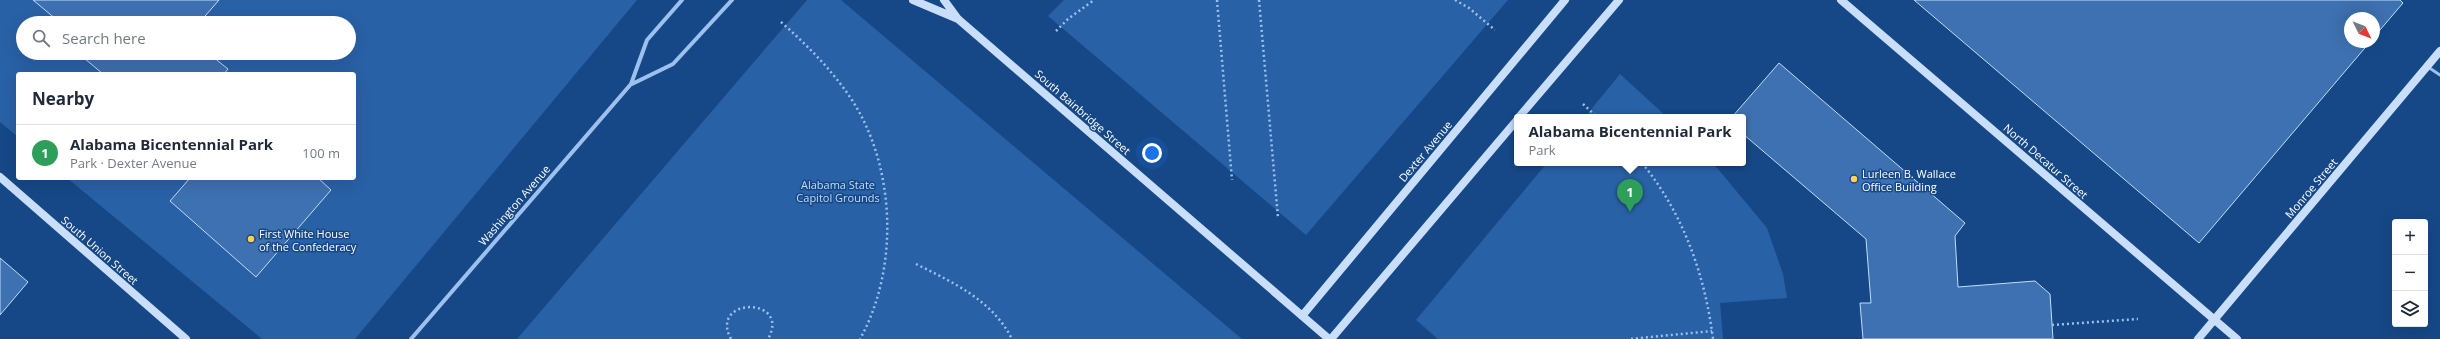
<!DOCTYPE html>
<meta charset="utf-8">
<style>
:root{--surface:#fff;--page:#f2f2f3;--text:#1f2937;--muted:#747a83;--line:#e0e1e3;--accent:#847446}
body{margin:0;font-family:"Open Sans",sans-serif;background:var(--page);color:var(--text)}
.controls{position:absolute;right:12px;bottom:12px;display:grid;overflow:hidden;border-radius:4px;box-shadow:0 4px 16px #0002}
.controls button{width:36px;height:36px;display:grid;place-items:center;padding:0;border:0;border-bottom:1px solid var(--line);background:var(--surface);color:var(--text);font:20px sans-serif}
.compass{position:absolute;left:2344px;top:12px;width:36px;height:36px;border-radius:50%;background:var(--surface);box-shadow:0 4px 16px #0002;rotate:133deg}
.you{position:absolute;left:1152px;top:153px;width:14px;height:14px;margin:-10px;border:3px solid #fff;border-radius:50%;background:#1a73e8;box-shadow:0 0 0 6px #1a73e833}
.badge{display:grid;place-items:center;width:26px;height:26px;border-radius:50%;background:var(--accent);color:#fff;font-size:13px;font-weight:700}
.pin{position:absolute;translate:-50% -33px;filter:drop-shadow(0 1px 2px #0008)}
.pin::after{content:'';position:absolute;top:21px;width:14px;height:12px;background:inherit;clip-path:polygon(0 0,100% 0,50% 100%)}
.popup{position:absolute;left:1514px;top:114px;width:232px;height:52px;box-sizing:border-box;display:grid;place-content:center;border-radius:4px;background:var(--surface);filter:drop-shadow(0 1px 3px #0005);font-size:13px;white-space:nowrap;color:var(--muted)}
.popup b{font-size:15px;color:var(--text)}
.popup::after{content:'';position:absolute;left:50%;top:100%;margin-left:-8px;border:8px solid transparent;border-top-color:var(--surface)}
.list{margin:0;padding:0;list-style:none}
h2{display:flex;justify-content:space-between;align-items:center;height:52px;margin:0;padding:0 16px;font-size:17px}
h2 small{font-size:13px;font-weight:400;color:var(--muted)}
.list li{display:grid;grid-template-columns:26px 1fr auto;gap:12px;align-items:center;box-sizing:border-box;height:56px;padding:0 16px;border-top:1px solid var(--line)}
.list b{display:block;font-size:15px;white-space:nowrap}
.list p{margin:0;font-size:13px;white-space:nowrap;color:var(--muted)}
.list em{font-size:13px;font-style:normal;color:var(--muted)}
.icon{flex:none;width:22px;height:22px;fill:none;stroke:currentColor;stroke-width:2;stroke-linecap:round;stroke-linejoin:round}
.map{position:relative;flex:none;width:2440px;height:339px;overflow:hidden}
.search{position:absolute;background:var(--surface);box-shadow:0 4px 16px #0002;left:16px;top:16px;width:340px;height:44px;display:flex;align-items:center;gap:10px;box-sizing:border-box;padding:0 14px;border-radius:22px;color:var(--muted);font-size:15px}
.panel{position:absolute;background:var(--surface);box-shadow:0 4px 16px #0002;left:16px;top:72px;width:340px;height:108px;border-radius:4px}
.map>svg:first-child{display:block}
</style>
<div class="map">
<svg width="2440" height="339" viewBox="0 0 2440 339">
<rect width="100%" height="100%" fill="#164887"/>
<path fill="#2961a6" fill-rule="evenodd" d="M 0,0 L 637,0 L 355,339 L 262,339 L 67,178 L 354,178 L 354,74 L 18,74 L 18,137 L 0,122 ZM 23,23 L 349,23 L 349,53 L 23,53 Z
M 807,0 L 841,0 L 1242,339 L 517,339 Z
M 1064,0 L 1508,0 L 1306,235 L 1048,16 Z
M 1620,74 L 1667,117 L 1585,117 Z
M 1547,163 L 1713,163 L 1767,228 L 1783,274 L 1787,298 L 1720,303 L 1723,339 L 1438,339 L 1416,320 Z"/>
<path fill="#3e71b1" stroke="#c2dcfa" d="M 33,0 L 219,0 L 199,23 L 55,23 L 57,20 Z
M 1914,0 L 2400,0 L 2403,3 L 2374,37 L 2374,18 L 2350,18 L 2350,42 L 2370,42 L 2199,243 Z
M 78,53 L 208,53 L 228,69 L 224,74 L 103,74 Z
M 1779,63 L 1965,223 L 1955,236 L 1958,287 L 2035,281 L 2050,294 L 2053,339 L 1863,339 L 1860,303 L 1871,303 L 1866,239 L 1743,134 L 1743,117 L 1732,117 Z
M 190,178 L 318,178 L 331,190 L 256,277 L 170,201 Z
M 0,258 L 28,282 L 0,315 Z"/>
<g fill="none" stroke-linecap="round" stroke-linejoin="round">
<path stroke="#9cc1ee" stroke-width="2.5" stroke-dasharray="2 3" stroke-linecap="butt" d="M 1217,0 L 1232,180
M 1259,0 L 1278,218
M 1455,0 L 1469,8 L 1495,30
M 781,22 C 808,46 832,70 852,100 C 896,168 899,269 860,339
M 1056,31 L 1068,19 L 1094,0
M 1583,104 L 1597,117
M 1642,163 C 1683,213 1705,275 1713,339
M 916,264 C 954,283 992,300 1012,339
M 2052,325 L 2138,319
M 731,339 C 708,297 792,296 768,339
M 1631,339 L 1712,331"/>
<path stroke="#9cc1ee" stroke-width="3" d="M 2428,67 L 2440,75"/>
<path stroke="#9cc1ee" stroke-width="4" d="M 632,84 L 673,64 L 732,0
M 411,339 L 631,84 L 647,40 L 682,0"/>
<path stroke="#c9defa" stroke-width="8" d="M 913,0 L 958,19
M 944,0 L 958,19 L 1329,339
M 1841,0 L 2237,339
M 1519,117 L 1619,0
M 0,177 L 186,339
M 1302,316 L 1565,0
M 1331,339 L 1517,120
M 2198,339 L 2440,51"/>
</g>
<g fill="#ffcf59" stroke="#164887" stroke-width="1.5">
<circle cx="1854" cy="179" r="4"/>
<circle cx="251" cy="239" r="4"/>
</g>
<g text-anchor="middle" dominant-baseline="central" stroke-width="3" stroke-linejoin="round" paint-order="stroke">
<g font-size="11" fill="#fff" stroke="#164887">
<text transform="translate(1083 112) rotate(41)">South Bainbridge Street</text>
<text transform="translate(1425 151) rotate(-50)">Dexter Avenue</text>
<text transform="translate(2046 161) rotate(41)">North Decatur Street</text>
<text transform="translate(2311 188) rotate(-50)">Monroe Street</text>
<text transform="translate(514 205) rotate(-49)">Washington Avenue</text>
<text transform="translate(100 250) rotate(41)">South Union Street</text>
</g>
<g font-size="11" fill="#fff" stroke="#164887" text-anchor="start">
<text x="1862" y="173">Lurleen B. Wallace<tspan x="1862" dy="13">Office Building</tspan></text>
<text x="259" y="233">First White House<tspan x="259" dy="13">of the Confederacy</tspan></text>
</g>
<g font-size="11" fill="#c2dcfa" stroke="#164887">
<text x="838" y="184">Alabama State<tspan x="838" dy="13">Capitol Grounds</tspan></text>
</g>
</g>
</svg>
<div class="controls">
<button>+</button>
<button>−</button>
<button><svg class="icon" aria-label="layers" viewBox="0 0 24 24"><path d="M12 4l9 5-9 5-9-5zM3 14l9 5 9-5"/></svg></button>
</div>
<svg class="compass" viewBox="-18 -18 36 36"><path d="M0-13l5 13h-10z" fill="#e53935"/><path d="M0 13l5-13h-10z" fill="#747a83"/></svg>
<div class="you"></div>
<div class="pin badge" style="left:1630px;top:212px;background:#2e9e5b">1</div>
<div class="popup"><b>Alabama Bicentennial Park</b>Park</div>
<div class="search"><svg class="icon" aria-label="search" viewBox="0 0 24 24"><circle cx="10" cy="10" r="6"/><path d="M15 15l6 6"/></svg>Search here</div>
<section class="panel">
<h2>Nearby<small></small></h2>
<ul class="list">
<li><span class="badge" style="background:#2e9e5b">1</span><div><b>Alabama Bicentennial Park</b><p>Park · Dexter Avenue</p></div><em>100 m</em></li>
</ul>
</section>
</div>
